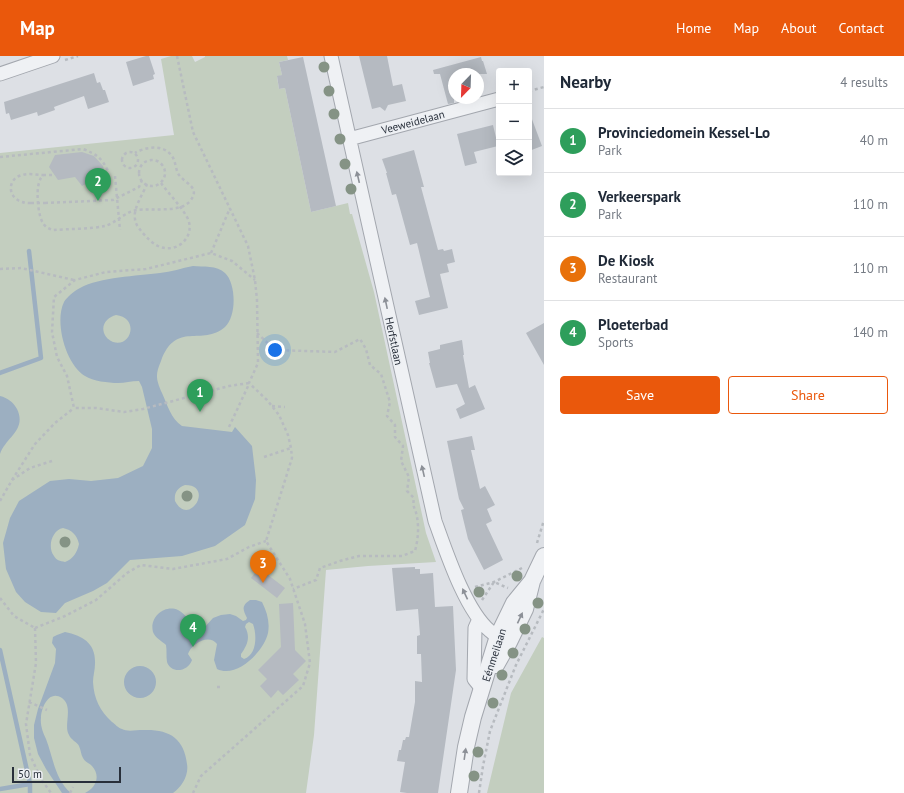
<!DOCTYPE html>
<meta charset="utf-8">
<style>
:root{--surface:#fff;--page:#f2f2f3;--text:#1f2937;--muted:#747a83;--line:#e0e1e3;--accent:#ea580c}
body{margin:0;font-family:"PT Sans",sans-serif;background:var(--page);color:var(--text)}
.controls{position:absolute;right:12px;top:12px;display:grid;overflow:hidden;border-radius:4px;box-shadow:0 4px 16px #0002}
.controls button{width:36px;height:36px;display:grid;place-items:center;padding:0;border:0;border-bottom:1px solid var(--line);background:var(--surface);color:var(--text);font:20px sans-serif}
.compass{position:absolute;left:448px;top:12px;width:36px;height:36px;border-radius:50%;background:var(--surface);box-shadow:0 4px 16px #0002;rotate:203deg}
.scale{position:absolute;left:12px;bottom:10px;width:109px;box-sizing:border-box;padding-left:4px;border:2px solid #282f3a;border-top:0;font-size:11px;line-height:14px;white-space:nowrap;color:#282f3a;-webkit-text-stroke:3px #eceff3;paint-order:stroke}
.you{position:absolute;left:275px;top:294px;width:14px;height:14px;margin:-10px;border:3px solid #fff;border-radius:50%;background:#1a73e8;box-shadow:0 0 0 6px #1a73e833}
.badge{display:grid;place-items:center;width:26px;height:26px;border-radius:50%;background:var(--accent);color:#fff;font-size:13px;font-weight:700}
.pin{position:absolute;translate:-50% -33px;filter:drop-shadow(0 1px 2px #0008)}
.pin::after{content:'';position:absolute;top:21px;width:14px;height:12px;background:inherit;clip-path:polygon(0 0,100% 0,50% 100%)}
.list{margin:0;padding:0;list-style:none}
h2{display:flex;justify-content:space-between;align-items:center;height:52px;margin:0;padding:0 16px;font-size:17px}
h2 small{font-size:13px;font-weight:400;color:var(--muted)}
.list li{display:grid;grid-template-columns:26px 1fr auto;gap:12px;align-items:center;box-sizing:border-box;height:64px;padding:0 16px;border-top:1px solid var(--line)}
.list b{display:block;font-size:15px;white-space:nowrap}
.list p{margin:0;font-size:13px;white-space:nowrap;color:var(--muted)}
.list em{font-size:13px;font-style:normal;color:var(--muted)}
.actions{display:flex;gap:8px;padding:12px 16px}
.actions a{flex:1;padding:9px 0;border:1px solid var(--accent);border-radius:4px;text-align:center;font-size:14px;color:var(--accent)}
.actions .main{background:var(--accent);color:#fff}
.icon{flex:none;width:22px;height:22px;fill:none;stroke:currentColor;stroke-width:2;stroke-linecap:round;stroke-linejoin:round}
.map{position:relative;flex:none;width:544px;height:737px;overflow:hidden}
header{display:flex;align-items:center;gap:24px;box-sizing:border-box;height:56px;padding:0 20px;background:var(--accent);color:#fff}
header strong{font-size:19px}
nav{display:flex;gap:22px;margin-inline-start:auto;font-size:14px}
main{display:flex}
aside{flex:1;background:var(--surface)}
.map>svg:first-child{display:block}
</style>
<header>
<strong>Map</strong>
<nav><a>Home</a><a>Map</a><a>About</a><a>Contact</a></nav>
</header>
<main>
<div class="map">
<svg width="544" height="737" viewBox="0 0 544 737">
<rect width="100%" height="100%" fill="#dde0e5"/>
<path fill="#c3cebf" d="M 171,0 L 192,0 L 195,6 L 205,1 L 205,0 L 287,0 L 288,4 L 279,6 L 282,19 L 277,21 L 279,33 L 285,32 L 311,156 L 348,147 L 350,158 L 352,158 L 374,236 L 426,477 L 436,506 L 368,510 L 326,514 L 314,679 L 306,737 L 0,737 L 0,97 L 174,79 L 161,3 Z
M 542,581 L 544,582 L 544,737 L 487,737 L 511,637 Z"/>
<path fill="#9cafc1" fill-rule="evenodd" d="M 193,210 C 203,211 217,209 225,217 C 236,227 237,260 225,271 C 202,291 176,264 161,305 C 155,319 156,323 162,337 C 167,348 171,363 182,370 L 232,376 L 235,371 L 252,390 L 256,424 L 255,443 L 245,469 L 215,490 L 182,500 L 130,504 L 107,527 L 93,535 L 65,547 L 56,557 L 41,556 L 25,546 L 16,536 L 6,513 L 3,487 L 10,462 L 19,445 L 50,425 L 69,423 L 91,425 L 118,422 L 143,410 L 152,392 L 152,373 L 142,331 L 139,325 C 131,325 125,327 118,327 C 108,327 93,325 85,320 C 66,309 54,266 64,246 C 67,241 74,235 80,232 C 100,221 137,220 160,217 C 171,216 182,212 193,210 ZM 116,259 C 140,262 131,292 113,286 C 109,284 106,282 104,277 C 101,268 108,261 116,259 ZM 185,429 C 215,429 189,472 175,445 C 174,437 177,432 185,429 ZM 63,472 C 72,474 77,479 79,488 C 77,497 73,503 65,506 C 60,505 56,504 54,500 C 47,491 52,474 63,472 Z
M 0,340 C 8,342 13,346 17,353 C 27,374 6,381 0,398 Z
M 250,544 L 256,544 L 262,546 C 267,556 270,566 268,577 C 264,595 237,623 217,613 L 214,604 L 217,588 C 209,577 191,588 188,598 L 192,604 C 188,616 171,618 167,606 C 166,600 167,595 166,589 C 162,585 155,582 153,576 C 149,561 165,548 178,554 C 186,558 190,566 194,573 L 202,574 L 213,562 L 221,559 L 230,558 L 236,560 L 243,565 L 246,564 L 247,562 C 243,554 241,550 250,544 ZM 249,566 L 253,568 C 257,579 257,599 244,603 L 241,601 L 241,598 C 247,590 251,581 245,571 L 246,568 Z
M 65,576 C 83,580 96,587 95,608 C 95,614 93,620 93,626 C 94,643 100,655 112,666 C 115,668 118,672 122,673 C 127,676 136,674 143,674 C 169,673 184,682 187,708 C 189,719 182,731 173,737 L 85,737 C 96,732 101,720 92,710 C 89,707 85,706 83,702 C 81,699 81,694 79,690 C 77,686 71,684 69,679 C 63,669 74,651 62,642 C 49,633 41,652 41,662 C 40,669 43,677 46,683 C 53,701 55,724 71,737 L 62,737 L 46,713 L 38,698 L 34,682 L 34,669 L 38,653 L 55,607 L 56,593 L 52,587 L 53,581 L 57,579 Z
M124 626a16 16 0 1 1 32 0a16 16 0 1 1-32 0Z"/>
<g fill="none" stroke-linecap="round" stroke-linejoin="round">
<path stroke="#9cafc1" stroke-width="4.5" d="M 0,317 L 41,302 L 29,195
M 0,594 L 30,728 L 30,737
M 0,733 L 30,728"/>
</g>
<path fill="#b5bac1" d="M 146,0 L 149,0 L 155,18 L 153,19 L 154,23 L 133,30 L 126,6 Z
M 359,0 L 387,0 L 393,30 L 402,28 L 406,45 L 388,49 L 385,55 L 380,51 L 372,53 Z
M 303,1 L 336,150 L 311,156 L 285,32 L 279,33 L 277,20 L 282,19 L 279,6 Z
M 481,1 L 482,5 L 483,5 L 487,18 L 454,18 L 454,47 L 448,48 L 440,18 L 434,18 L 433,14 Z
M 94,17 L 97,27 L 100,26 L 103,34 L 105,34 L 109,46 L 88,53 L 84,40 L 54,51 L 55,54 L 38,60 L 37,56 L 11,64 L 9,57 L 6,58 L 4,46 Z
M 529,58 L 530,58 L 542,90 L 529,95 Z
M 493,69 L 498,90 L 474,96 L 477,107 L 465,110 L 457,78 Z
M 414,94 L 424,131 L 421,131 L 438,194 L 443,193 L 444,195 L 452,193 L 455,206 L 447,208 L 449,216 L 440,218 L 448,252 L 419,259 L 415,245 L 430,241 L 417,187 L 410,189 L 396,138 L 392,139 L 386,117 L 387,117 L 382,103 Z
M 82,96 L 94,100 L 103,110 L 105,117 L 82,130 L 75,121 L 58,124 L 49,111 L 55,99 Z
M 544,267 L 544,309 L 526,277 Z
M 462,284 L 464,299 L 463,299 L 469,332 L 475,329 L 485,353 L 460,363 L 456,353 L 465,348 L 457,328 L 436,332 L 429,307 L 430,307 L 428,296 L 440,293 L 440,289 Z
M 472,380 L 475,394 L 471,394 L 480,433 L 485,430 L 495,449 L 487,453 L 492,465 L 486,468 L 503,504 L 484,514 L 468,483 L 461,454 L 464,453 L 459,443 L 447,385 Z
M 415,511 L 415,513 L 420,513 L 420,518 L 433,517 L 435,551 L 453,550 L 456,614 L 438,737 L 407,737 L 400,736 L 405,706 L 397,705 L 399,694 L 401,694 L 403,684 L 405,684 L 406,681 L 409,681 L 415,646 L 415,625 L 422,626 L 421,598 L 417,598 L 417,580 L 420,579 L 418,553 L 396,555 L 392,512 Z
M 259,512 L 285,532 L 277,542 L 251,522 Z
M 293,547 L 295,594 L 306,605 L 293,618 L 299,624 L 283,639 L 278,634 L 271,642 L 260,630 L 267,623 L 258,614 L 281,591 L 279,548 Z"/>
<g fill="none" stroke-linecap="round" stroke-linejoin="round">
<g stroke="#a3a7ae" stroke-width="15">
<path id="minor" d="M 331,0 L 435,465 C 446,495 465,554 490,575 C 494,579 500,582 506,584
M 0,18 L 53,0
M 349,83 L 499,43
M 479,563 L 475,572 L 474,623 L 482,633"/>
</g>
<g stroke="#a3a7ae" stroke-width="18">
<path id="tertiary" d="M 496,609 L 509,586 L 525,553 L 532,525 L 544,500
M 459,737 L 466,691 L 473,661 L 498,580 L 514,547 L 532,525"/>
</g>
<path stroke="#b7bbc0" stroke-width="2.5" stroke-dasharray="3 3" stroke-linecap="butt" d="M 177,0 L 193,76 L 248,190 L 255,224 L 257,244 L 258,307 L 249,327 L 267,344 L 279,359 L 288,379 L 291,392 L 292,402 L 266,485 L 290,523 L 305,568 L 310,607 L 303,630 L 201,720 L 193,737
M 65,4 L 78,0
M 529,35 L 544,31
M122 104a8 8 0 1 1 16 0a8 8 0 1 1-16 0Z
M 0,101 L 83,93 C 96,98 102,102 108,115
M139 117a13 13 0 1 1 26 0a13 13 0 1 1-26 0Z
M 52,119 L 44,119 C 41,121 40,123 39,127 C 36,135 38,160 43,167 C 45,171 49,173 53,174 C 68,173 91,173 105,170 C 116,167 126,155 137,154 C 152,152 181,157 190,145 C 201,132 186,128 179,119 C 175,113 176,104 171,99 C 163,88 145,91 135,97
M 147,128 C 143,138 133,152 135,163 C 135,168 139,172 142,176 C 147,182 152,187 158,190 C 177,199 197,180 187,161 C 180,149 169,138 161,127
M 31,147 C 7,148 5,123 22,119 C 28,117 37,119 44,119
M 45,147 L 113,144 L 139,131 L 142,124
M 211,197 L 230,152
M 0,213 L 21,212 L 74,224
M 257,277 L 275,294 L 335,296 L 360,283 L 366,293 L 370,309 L 381,318 L 390,346 L 387,360 L 395,369 L 395,381 L 403,390 L 401,405 L 409,421 L 407,435 L 414,442 C 412,452 416,453 417,461 C 419,472 418,484 415,495 L 402,500 L 359,500 L 340,505 L 320,512 L 316,524 L 293,533
M 249,327 L 229,330 L 143,353 L 124,356 L 96,352 L 74,352 L 67,320 L 57,301 L 52,276 L 54,241 L 75,224 L 106,216 L 146,213 L 211,197 L 232,205 L 255,224
M 272,350 L 285,351
M 229,371 L 249,328
M 264,401 L 291,392
M 12,424 L 35,388 L 55,367 L 74,352
M 0,445 L 12,424 L 30,412 L 52,405
M 537,487 L 544,464
M 475,531 L 494,526 L 522,512
M 0,542 L 14,560 L 35,572
M 482,544 L 494,526 L 508,532
M 35,572 L 65,560 L 96,544 L 127,517 L 141,509 L 173,513 L 227,503 L 249,491 L 266,485
M 35,572 L 36,607 L 26,668 L 30,699 L 41,723 L 51,737
M 217,631 L 222,631
M 29,646 L 47,654
M 70,737 L 73,731
M 479,737 L 483,710 L 490,675 L 516,609 L 544,553"/>
<use href="#minor" stroke="#eff1f4" stroke-width="13"/>
<use href="#tertiary" stroke="#eff1f4" stroke-width="16"/>
<path stroke="#b7bbc0" stroke-width="2.5" stroke-dasharray="3 3" stroke-linecap="butt" d="M 115,120 L 120,174
M 31,147 L 45,147"/>
</g>
<g fill="#859385">
<circle cx="324" cy="11" r="5.5"/>
<circle cx="329" cy="35" r="5.5"/>
<circle cx="334" cy="58" r="5.5"/>
<circle cx="340" cy="83" r="5.5"/>
<circle cx="345" cy="108" r="5.5"/>
<circle cx="351" cy="133" r="5.5"/>
<circle cx="187" cy="440" r="5.5"/>
<circle cx="65" cy="486" r="5.5"/>
<circle cx="517" cy="520" r="5.5"/>
<circle cx="479" cy="536" r="5.5"/>
<circle cx="538" cy="547" r="5.5"/>
<circle cx="525" cy="573" r="5.5"/>
<circle cx="513" cy="597" r="5.5"/>
<circle cx="502" cy="619" r="5.5"/>
<circle cx="493" cy="647" r="5.5"/>
<circle cx="478" cy="696" r="5.5"/>
<circle cx="474" cy="720" r="5.5"/>
</g>
<defs><path id="oneway-solid" d="M-6-.8H1V-3.2L6.5 0L1 3.2V.8H-6Z"/></defs>
<g fill="#8c9097">
<use href="#oneway-solid" transform="translate(358 121) rotate(-103)"/>
<use href="#oneway-solid" transform="translate(386 247) rotate(-102)"/>
<use href="#oneway-solid" transform="translate(423 415) rotate(-103)"/>
<use href="#oneway-solid" transform="translate(465 538) rotate(-115)"/>
<use href="#oneway-solid" transform="translate(520 562) rotate(-65)"/>
<use href="#oneway-solid" transform="translate(465 698) rotate(-82)"/>
</g>
<g text-anchor="middle" dominant-baseline="central" stroke-width="3" stroke-linejoin="round" paint-order="stroke">
<g font-size="11" fill="#282f3a" stroke="#eceff3">
<text transform="translate(413 66) rotate(-15)">Veeweidelaan</text>
<text transform="translate(394 285) rotate(78)">Herfstlaan</text>
<text transform="translate(494 599) rotate(-72)">Eénmeilaan</text>
</g>
</g>
</svg>
<div class="controls">
<button>+</button>
<button>−</button>
<button><svg class="icon" aria-label="layers" viewBox="0 0 24 24"><path d="M12 4l9 5-9 5-9-5zM3 14l9 5 9-5"/></svg></button>
</div>
<svg class="compass" viewBox="-18 -18 36 36"><path d="M0-13l5 13h-10z" fill="#e53935"/><path d="M0 13l5-13h-10z" fill="#747a83"/></svg>
<div class="scale">50 m</div>
<div class="you"></div>
<div class="pin badge" style="left:200px;top:356px;background:#2e9e5b">1</div>
<div class="pin badge" style="left:98px;top:145px;background:#2e9e5b">2</div>
<div class="pin badge" style="left:263px;top:527px;background:#e8710a">3</div>
<div class="pin badge" style="left:193px;top:591px;background:#2e9e5b">4</div>
</div>
<aside>
<h2>Nearby<small>4 results</small></h2>
<ul class="list">
<li><span class="badge" style="background:#2e9e5b">1</span><div><b>Provinciedomein Kessel-Lo</b><p>Park</p></div><em>40 m</em></li>
<li><span class="badge" style="background:#2e9e5b">2</span><div><b>Verkeerspark</b><p>Park</p></div><em>110 m</em></li>
<li><span class="badge" style="background:#e8710a">3</span><div><b>De Kiosk</b><p>Restaurant</p></div><em>110 m</em></li>
<li><span class="badge" style="background:#2e9e5b">4</span><div><b>Ploeterbad</b><p>Sports</p></div><em>140 m</em></li>
</ul>
<div class="actions"><a class="main">Save</a><a>Share</a></div>
</aside>
</main>
